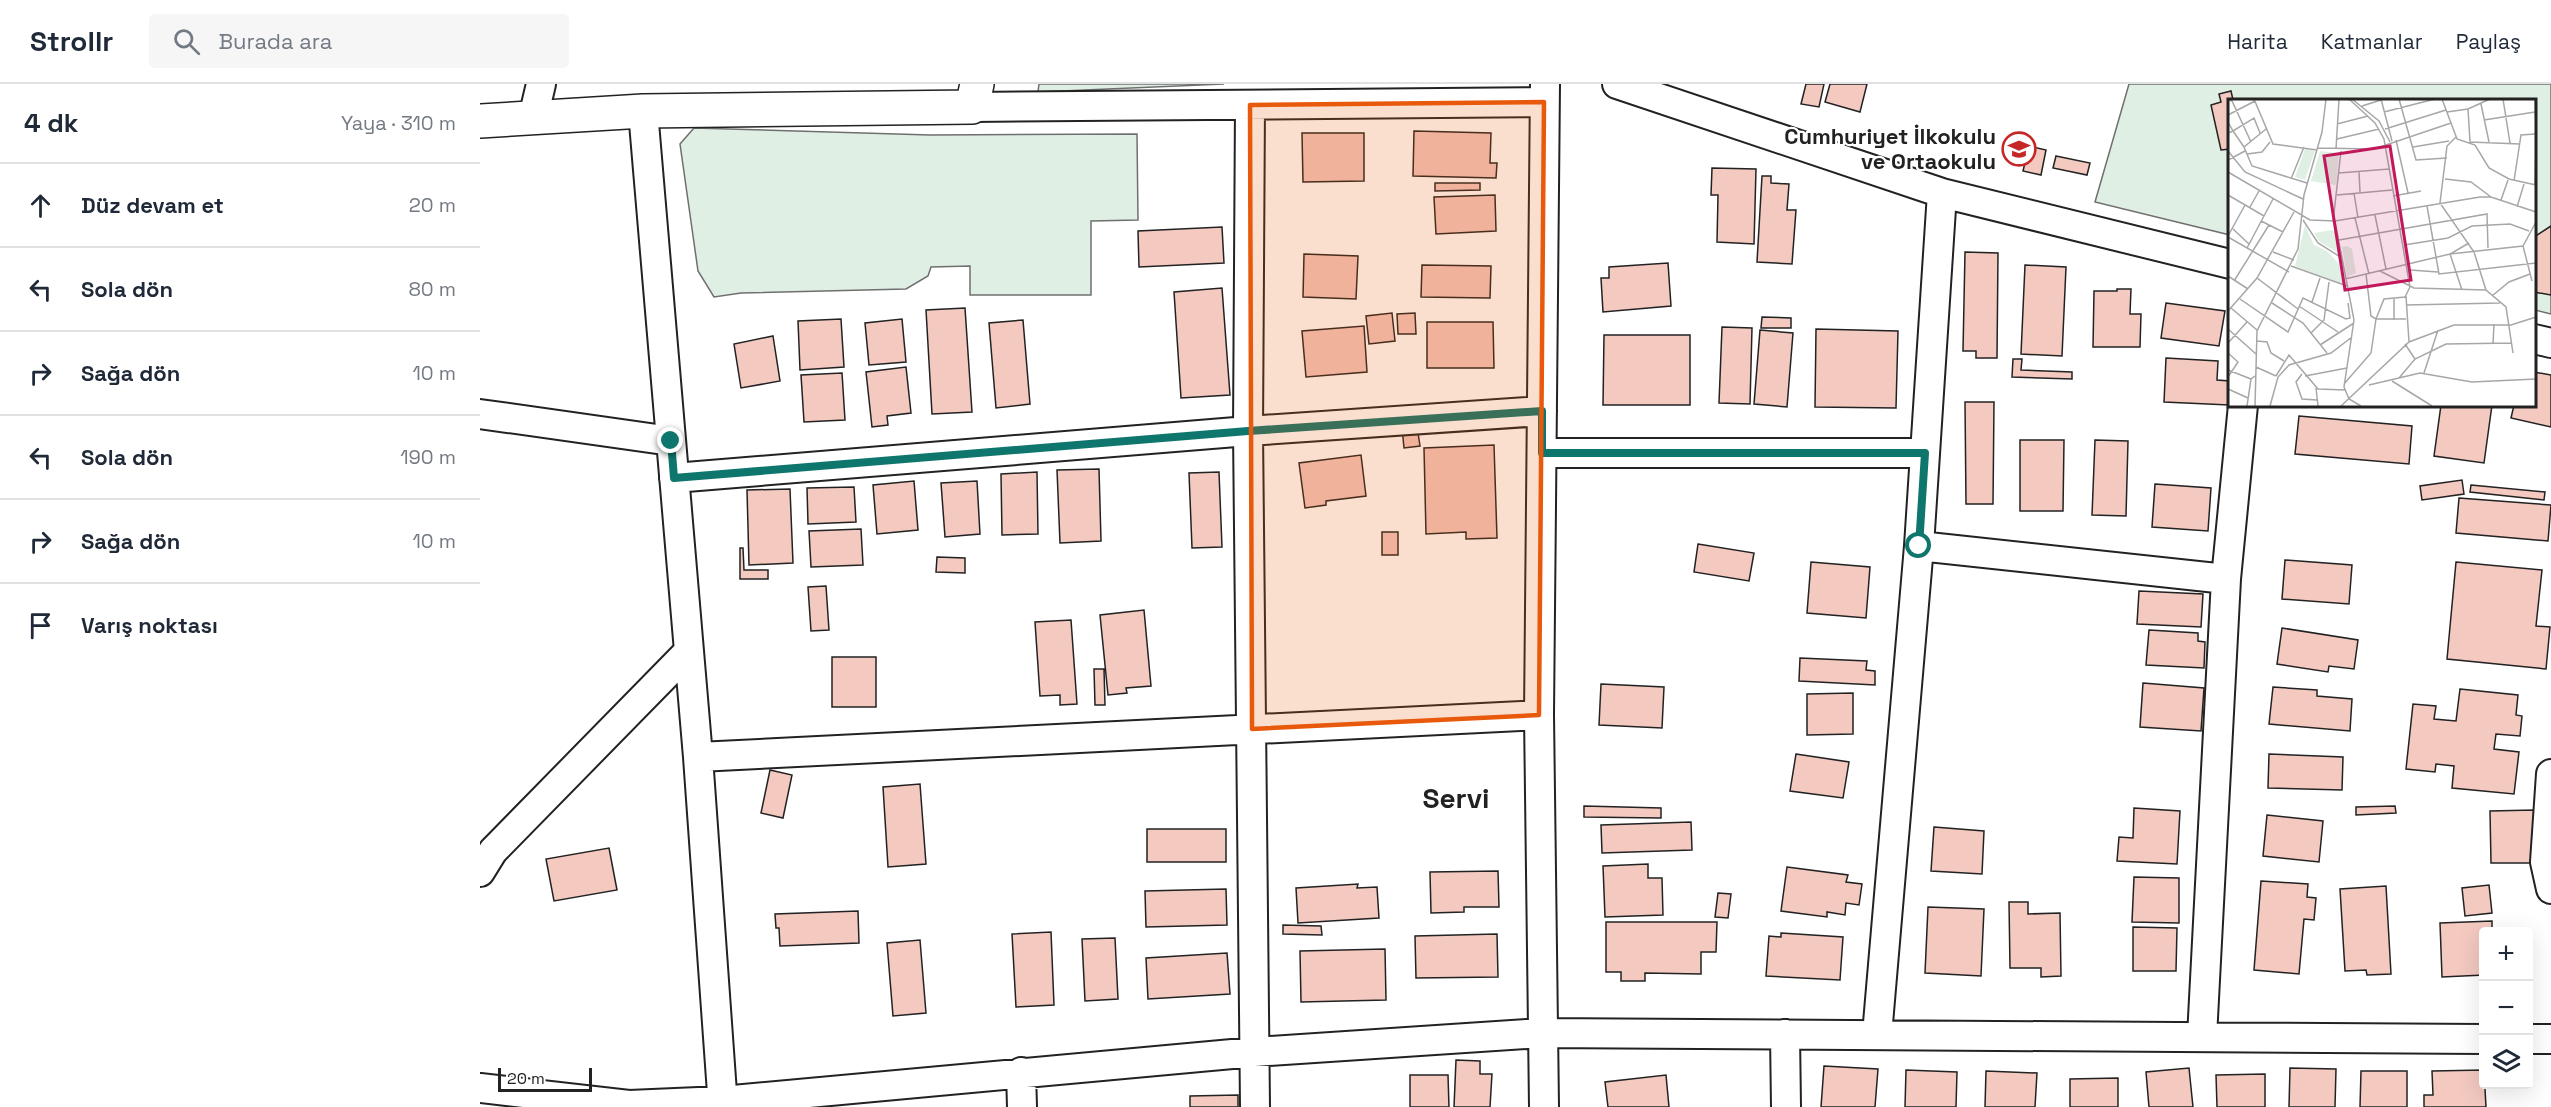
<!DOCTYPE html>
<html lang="tr">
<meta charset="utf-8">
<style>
:root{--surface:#fff;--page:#f6f6f7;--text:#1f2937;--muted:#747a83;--line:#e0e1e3}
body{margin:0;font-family:"Space Grotesk",sans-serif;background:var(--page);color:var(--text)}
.controls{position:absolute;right:18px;bottom:18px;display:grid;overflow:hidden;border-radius:6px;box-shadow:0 6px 24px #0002}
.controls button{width:54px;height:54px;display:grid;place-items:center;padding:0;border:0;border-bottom:2px solid var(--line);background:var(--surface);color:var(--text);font:30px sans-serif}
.scale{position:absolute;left:18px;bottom:15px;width:94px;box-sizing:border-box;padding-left:6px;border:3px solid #222;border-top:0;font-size:16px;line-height:21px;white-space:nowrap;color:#222;-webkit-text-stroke:4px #fff;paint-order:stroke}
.stop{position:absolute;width:18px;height:18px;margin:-14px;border:4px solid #0f766e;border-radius:50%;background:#fff}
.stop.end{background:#0f766e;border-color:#fff;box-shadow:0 2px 6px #0008}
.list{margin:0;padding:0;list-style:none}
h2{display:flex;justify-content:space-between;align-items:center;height:78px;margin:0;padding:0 24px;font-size:26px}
h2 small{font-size:20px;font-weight:400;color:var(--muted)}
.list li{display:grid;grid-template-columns:39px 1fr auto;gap:18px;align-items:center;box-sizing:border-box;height:84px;padding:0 24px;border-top:2px solid var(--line)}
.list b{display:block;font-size:22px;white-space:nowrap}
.list em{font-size:20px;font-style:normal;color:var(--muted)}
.icon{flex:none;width:33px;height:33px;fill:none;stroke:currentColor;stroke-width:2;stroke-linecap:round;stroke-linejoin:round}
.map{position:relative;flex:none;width:2071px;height:1023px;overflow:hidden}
header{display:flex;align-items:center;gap:36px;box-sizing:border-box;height:84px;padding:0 30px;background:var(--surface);border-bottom:2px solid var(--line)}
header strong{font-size:28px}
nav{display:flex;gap:33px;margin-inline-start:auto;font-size:21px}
.search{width:420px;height:54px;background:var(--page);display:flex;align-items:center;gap:15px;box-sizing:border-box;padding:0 21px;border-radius:6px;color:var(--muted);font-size:22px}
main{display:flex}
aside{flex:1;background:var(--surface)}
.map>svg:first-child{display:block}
</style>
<header>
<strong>Strollr</strong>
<div class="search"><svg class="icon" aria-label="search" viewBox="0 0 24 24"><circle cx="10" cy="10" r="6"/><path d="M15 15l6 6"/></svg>Burada ara</div>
<nav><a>Harita</a><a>Katmanlar</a><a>Paylaş</a></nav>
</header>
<main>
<aside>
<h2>4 dk<small>Yaya · 310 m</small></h2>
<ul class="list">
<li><svg class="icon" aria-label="ahead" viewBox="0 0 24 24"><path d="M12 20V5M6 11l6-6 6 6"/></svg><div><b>Düz devam et</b></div><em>20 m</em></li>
<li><svg class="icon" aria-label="left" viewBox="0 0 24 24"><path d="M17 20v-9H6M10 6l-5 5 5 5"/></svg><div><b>Sola dön</b></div><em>80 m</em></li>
<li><svg class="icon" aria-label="right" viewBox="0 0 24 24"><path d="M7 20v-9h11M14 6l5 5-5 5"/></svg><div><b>Sağa dön</b></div><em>10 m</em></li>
<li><svg class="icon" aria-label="left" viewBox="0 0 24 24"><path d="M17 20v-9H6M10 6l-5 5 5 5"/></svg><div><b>Sola dön</b></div><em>190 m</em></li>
<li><svg class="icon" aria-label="right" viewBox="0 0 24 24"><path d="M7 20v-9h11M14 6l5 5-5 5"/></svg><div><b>Sağa dön</b></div><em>10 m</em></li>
<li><svg class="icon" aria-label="arrive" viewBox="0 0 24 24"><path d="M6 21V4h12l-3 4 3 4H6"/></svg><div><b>Varış noktası</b></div></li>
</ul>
</aside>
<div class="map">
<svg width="2071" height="1023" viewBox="0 0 2071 1023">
<rect width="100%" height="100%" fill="#fff"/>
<path fill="#e0efe3" stroke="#6f6f6f" stroke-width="1.5" d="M 559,0 L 744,0 L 558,8 Z
M 1649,0 L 2071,0 L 2071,230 L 2055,226 L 2054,16 L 1750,16 L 1750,151 L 1615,118 Z
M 214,44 L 450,51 L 657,50 L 658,136 L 611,137 L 611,211 L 490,211 L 490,182 L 451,183 L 448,192 L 426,205 L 261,209 L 234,213 L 218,187 L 200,60 Z"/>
<path fill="#f3c9c0" stroke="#222" stroke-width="1.5" d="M 1326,0 L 1344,0 L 1339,23 L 1321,20 Z
M 1350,0 L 1387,0 L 1380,28 L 1345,18 Z
M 1751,7 L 1753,16 L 1759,15 L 1759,16 L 1750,16 L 1750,65 L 1741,66 L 1731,21 L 1741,18 L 1739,10 Z
M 934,47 L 1011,49 L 1010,79 L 1017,79 L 1016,94 L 933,92 Z
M 822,49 L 884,49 L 884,97 L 823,98 Z
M 1549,62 L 1566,66 L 1561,91 L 1543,87 Z
M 1576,72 L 1610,79 L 1607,91 L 1573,84 Z
M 1232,84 L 1276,85 L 1274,160 L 1237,158 L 1238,111 L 1231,111 Z
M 1282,92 L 1291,92 L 1291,99 L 1309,100 L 1307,126 L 1316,126 L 1312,180 L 1277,178 Z
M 955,99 L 1000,99 L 1000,106 L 955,107 Z
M 1015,111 L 1016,147 L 956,150 L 954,113 Z
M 2071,142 L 2071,211 L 2054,208 L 2054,153 Z
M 742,143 L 744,179 L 659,183 L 658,147 Z
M 1485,168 L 1518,169 L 1517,274 L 1496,274 L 1496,267 L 1483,267 Z
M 824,170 L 878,172 L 876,215 L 823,213 Z
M 1188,179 L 1191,222 L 1123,228 L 1121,194 L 1129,194 L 1129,183 Z
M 942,181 L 1011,182 L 1010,214 L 941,213 Z
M 1545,181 L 1586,183 L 1582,272 L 1541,270 Z
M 742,204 L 750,311 L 701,314 L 694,208 Z
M 1637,205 L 1651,205 L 1650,230 L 1661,230 L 1660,263 L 1613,263 L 1614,207 L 1637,207 Z
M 1686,219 L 1745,227 L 1739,262 L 1681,254 Z
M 485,224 L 492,328 L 452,330 L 446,226 Z
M 912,229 L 915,257 L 889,260 L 886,232 Z
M 935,229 L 936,250 L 918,250 L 917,230 Z
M 1282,233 L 1311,234 L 1311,244 L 1281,244 Z
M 361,235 L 364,283 L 320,286 L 318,237 Z
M 422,235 L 426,278 L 389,281 L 385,239 Z
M 543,236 L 550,320 L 516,324 L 509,239 Z
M 947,238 L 1013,238 L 1014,284 L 947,284 Z
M 884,242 L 887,288 L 826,293 L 822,247 Z
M 1242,243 L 1272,244 L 1270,320 L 1239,319 Z
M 1336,245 L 1418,247 L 1416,324 L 1335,323 Z
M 1280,246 L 1313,249 L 1307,323 L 1274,320 Z
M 1124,251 L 1210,251 L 1210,321 L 1123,321 Z
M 293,252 L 300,297 L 261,304 L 254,260 Z
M 1686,274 L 1738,277 L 1737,296 L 1750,297 L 1749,321 L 1684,318 Z
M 1533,275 L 1542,275 L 1541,286 L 1592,288 L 1592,295 L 1532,293 Z
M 426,283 L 431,329 L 407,332 L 408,341 L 392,343 L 386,288 Z
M 2054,288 L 2071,291 L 2071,343 L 2031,334 L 2034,321 L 2054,321 Z
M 362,289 L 365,336 L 324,338 L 321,291 Z
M 1485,318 L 1514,318 L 1513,420 L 1486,420 Z
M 1961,321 L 2012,321 L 2004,379 L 1954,372 Z
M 1819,332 L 1932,342 L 1929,380 L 1815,370 Z
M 937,342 L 940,362 L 924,364 L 922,344 Z
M 1540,356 L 1584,356 L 1583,427 L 1540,427 Z
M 1615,356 L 1648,357 L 1646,432 L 1612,431 Z
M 1014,361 L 1017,454 L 986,455 L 986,448 L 946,450 L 944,364 Z
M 881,371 L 886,412 L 846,417 L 846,421 L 825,424 L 819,379 Z
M 619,385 L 621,457 L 580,459 L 577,386 Z
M 557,388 L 558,450 L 522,451 L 521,390 Z
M 739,388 L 742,463 L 712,464 L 709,389 Z
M 1982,396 L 1984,410 L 1942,416 L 1940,402 Z
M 434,397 L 438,446 L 397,450 L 393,401 Z
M 497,397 L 500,450 L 465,453 L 461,399 Z
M 1675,400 L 1731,404 L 1728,447 L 1672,443 Z
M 1991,401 L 2065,408 L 2064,416 L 1990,408 Z
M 374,403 L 376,438 L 328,440 L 327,404 Z
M 310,405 L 313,479 L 269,481 L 267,406 Z
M 1979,414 L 2071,421 L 2068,457 L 1976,449 Z
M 381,445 L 383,481 L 331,483 L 329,447 Z
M 902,448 L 918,448 L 918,471 L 902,471 Z
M 1218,460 L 1274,469 L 1269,497 L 1214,488 Z
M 260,464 L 263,464 L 264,486 L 288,486 L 288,495 L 260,495 Z
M 457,473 L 485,474 L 485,489 L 456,488 Z
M 1805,476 L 1872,481 L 1869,520 L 1802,515 Z
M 1331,478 L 1390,483 L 1386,534 L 1327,529 Z
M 1976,478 L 2062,486 L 2056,542 L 2070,543 L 2066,585 L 1967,575 Z
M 346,502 L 349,546 L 331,547 L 328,503 Z
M 1659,507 L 1723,510 L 1721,543 L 1657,540 Z
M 664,526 L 671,602 L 646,604 L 647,609 L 628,611 L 620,531 Z
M 591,536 L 597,620 L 580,621 L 580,611 L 560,612 L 555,538 Z
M 1802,544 L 1878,556 L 1874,585 L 1849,582 L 1848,588 L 1797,580 Z
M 1669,546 L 1718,549 L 1718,557 L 1725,558 L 1724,584 L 1666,581 Z
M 352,573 L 396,573 L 396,623 L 352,623 Z
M 1320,574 L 1387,577 L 1386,586 L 1395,587 L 1395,601 L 1319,597 Z
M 614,585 L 624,585 L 625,621 L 615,621 Z
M 1663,599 L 1724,604 L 1721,647 L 1660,643 Z
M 1121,600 L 1184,603 L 1182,644 L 1119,641 Z
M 1793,603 L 1837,606 L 1837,612 L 1872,615 L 1870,647 L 1789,640 Z
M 1980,605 L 2038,611 L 2036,631 L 2042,632 L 2040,652 L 2016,650 L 2014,665 L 2039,668 L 2034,710 L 1972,704 L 1974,682 L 1956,680 L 1955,688 L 1926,685 L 1933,620 L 1956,622 L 1954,635 L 1976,637 Z
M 1373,609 L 1373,650 L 1327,651 L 1327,610 Z
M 1316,670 L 1369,678 L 1363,714 L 1310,707 Z
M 1789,670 L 1863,673 L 1862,706 L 1788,704 Z
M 290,686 L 312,691 L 303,734 L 281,729 Z
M 440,700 L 446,780 L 408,783 L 403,703 Z
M 1104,722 L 1181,724 L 1181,734 L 1104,733 Z
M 1915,722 L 1916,729 L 1876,731 L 1876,723 Z
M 1654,724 L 1700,727 L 1697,780 L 1637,777 L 1639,753 L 1653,754 Z
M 2054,726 L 2054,779 L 2011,779 L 2010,727 Z
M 1787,731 L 1843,737 L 1839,778 L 1783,772 Z
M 1211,738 L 1212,766 L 1122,769 L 1121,741 Z
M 1454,743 L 1504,747 L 1502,790 L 1451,787 Z
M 667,745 L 746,745 L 746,778 L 667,778 Z
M 129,764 L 137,806 L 74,817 L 66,775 Z
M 1168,780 L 1168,794 L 1182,794 L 1183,831 L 1125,833 L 1123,782 Z
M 1307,783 L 1368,791 L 1366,798 L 1382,800 L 1379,821 L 1366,819 L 1365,831 L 1347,828 L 1347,833 L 1301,827 Z
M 1018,787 L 1019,823 L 984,823 L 984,828 L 951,829 L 950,788 Z
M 1654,793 L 1699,794 L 1699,839 L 1652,838 Z
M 1781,797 L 1828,800 L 1827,813 L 1836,814 L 1834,836 L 1824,835 L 1819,890 L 1774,886 Z
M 878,800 L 877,804 L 897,803 L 899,834 L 818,839 L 816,804 Z
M 2009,801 L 2012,829 L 1985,832 L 1982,804 Z
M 1906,802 L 1911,890 L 1887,891 L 1886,886 L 1865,887 L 1860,805 Z
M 746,805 L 747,841 L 666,843 L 665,807 Z
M 1238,809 L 1251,810 L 1248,834 L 1235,833 Z
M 1529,818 L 1548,818 L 1548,830 L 1580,829 L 1581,892 L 1561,893 L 1561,884 L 1530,884 Z
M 1448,823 L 1504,825 L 1501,892 L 1445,889 Z
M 378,827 L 379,859 L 300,862 L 299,844 L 296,844 L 295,830 Z
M 2012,837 L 2012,848 L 2004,848 L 2004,891 L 1962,893 L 1960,839 Z
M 1126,838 L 1237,838 L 1236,868 L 1221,868 L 1221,890 L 1165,889 L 1165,897 L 1141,897 L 1141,888 L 1126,888 Z
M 803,841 L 841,842 L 842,851 L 803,850 Z
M 1653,843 L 1697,844 L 1696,887 L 1653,887 Z
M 571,848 L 574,921 L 536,923 L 532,850 Z
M 1301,849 L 1363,853 L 1360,896 L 1286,892 L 1289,852 L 1301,853 Z
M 1017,850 L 1018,893 L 936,894 L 935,852 Z
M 635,854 L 638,915 L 605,917 L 602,855 Z
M 440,856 L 446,929 L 413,932 L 407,859 Z
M 905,865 L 906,916 L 821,918 L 820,867 Z
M 747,869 L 750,910 L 668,915 L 666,874 Z
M 976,976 L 1000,977 L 1000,990 L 1012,990 L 1010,1023 L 974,1023 Z
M 1344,982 L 1398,985 L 1395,1023 L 1341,1023 Z
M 1709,984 L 1713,1023 L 1669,1023 L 1666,988 Z
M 1810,984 L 1856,985 L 1855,1023 L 1809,1023 Z
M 1426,986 L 1477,988 L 1476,1023 L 1425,1023 Z
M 2004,986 L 2006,1023 L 1944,1023 L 1944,1011 L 1953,1011 L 1952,987 Z
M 1506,987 L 1557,989 L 1555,1023 L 1505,1023 Z
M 1881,987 L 1927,987 L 1927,1023 L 1880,1023 Z
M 1785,990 L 1785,1023 L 1737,1023 L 1736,991 Z
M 930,991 L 968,991 L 969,1023 L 930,1023 Z
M 1186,991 L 1189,1023 L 1128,1023 L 1125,998 Z
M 1638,994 L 1638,1023 L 1590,1023 L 1590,995 Z
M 758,1011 L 758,1023 L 710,1023 L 710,1012 Z"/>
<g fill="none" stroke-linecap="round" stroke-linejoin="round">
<g stroke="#222" stroke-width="32">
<path id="minor" d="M 1137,0 L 1462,109 L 1750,180
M 770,21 L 768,347 L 775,1023
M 492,23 L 1064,18
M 163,27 L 218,673 L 243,1023
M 53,34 L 61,0
M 2054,255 L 2071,259
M 0,330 L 191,357
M 1062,369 L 1445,369
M 194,394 L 768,347 L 1062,327
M 1439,462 L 1746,495
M 218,673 L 1059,631
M 2071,690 L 2065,778 L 2071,805
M 0,788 L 13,767 L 209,567
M 1305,950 L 1306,1023
M 1397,951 L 1439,462 L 1462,109
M 1722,953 L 1746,495 L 1763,321
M 2048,955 L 2071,955
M 541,988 L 542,1023
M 0,1004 L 149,1021 L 242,1017 L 774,968 L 1061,949 L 2004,955
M 1064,1023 L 1059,631 L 1065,0"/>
</g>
<g stroke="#222" stroke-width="36">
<path id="tertiary" d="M 0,37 L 163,27 L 492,23 L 497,0"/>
</g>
<use href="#minor" stroke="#fff" stroke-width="28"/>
<use href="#tertiary" stroke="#fff" stroke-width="33"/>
</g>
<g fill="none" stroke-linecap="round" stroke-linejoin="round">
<path stroke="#0f766e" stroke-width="8" d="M 191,357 L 194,394 L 768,347 L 1062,327 L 1062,369 L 1445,369 L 1439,462"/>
</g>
<path fill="#e8590c" fill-opacity="0.2" stroke="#e8590c" stroke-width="4.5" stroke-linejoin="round" d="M 1064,18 L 1059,631 L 772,645 L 770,21 Z"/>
<defs>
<g id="school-ring" transform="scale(1.725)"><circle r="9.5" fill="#fff" stroke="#c62828" stroke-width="1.5"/><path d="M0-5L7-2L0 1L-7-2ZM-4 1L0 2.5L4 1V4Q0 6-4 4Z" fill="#c62828"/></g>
</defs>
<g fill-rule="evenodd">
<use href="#school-ring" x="1539" y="65"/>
</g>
<g text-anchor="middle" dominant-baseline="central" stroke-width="4.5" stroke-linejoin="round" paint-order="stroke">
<g font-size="22" font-weight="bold" fill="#222" stroke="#fff" text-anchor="end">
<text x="1516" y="52">Cumhuriyet İlkokulu<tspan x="1516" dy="25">ve Ortaokulu</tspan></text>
</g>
<g font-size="28" font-weight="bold" fill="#222" stroke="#fff">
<text x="976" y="714">Servi</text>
</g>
</g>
<g transform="translate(1748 15)">
<rect width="308" height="308" fill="#fff"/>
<path d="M 77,50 L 87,52 L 77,81 L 67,78 ZM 92,52 L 111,54 L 108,86 L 83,82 ZM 77,126 L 86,146 L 99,152 L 111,165 L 115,186 L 67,167 ZM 104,131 L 107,133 L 112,155 L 92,143 L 86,134 ZM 119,147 L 124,150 L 128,174 L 119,178 L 114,148 Z" fill="#e0efe3"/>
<path fill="none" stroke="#a7a7a7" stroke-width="1.5" d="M 26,0 L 45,45 L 89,51M 124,0 L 151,22 L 162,43M 153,0 L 164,42M 171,0 L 188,61 L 219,59M 214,0 L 229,40 L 247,46 L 261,69 L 281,80 L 308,86M 275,0 L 282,44M 307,0 L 308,37M 0,1 L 4,2 L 23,43M 253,5 L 261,43M 134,7 L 153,1M 240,10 L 242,43 L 292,45M 156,13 L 207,0M 219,13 L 240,10 L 262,0M 0,16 L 27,2M 256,21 L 307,13M 0,23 L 5,32 L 26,19 L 32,34M 109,25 L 140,17M 38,30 L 16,48 L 24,67 L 79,84M 157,30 L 218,11M 0,34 L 5,32 L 16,48M 228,38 L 219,47 L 212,104 L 246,153 L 258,191 L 278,208 L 285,254M 109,40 L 151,30M 168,41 L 180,94M 185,48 L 221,42M 90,49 L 146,50 L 223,24M 108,50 L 111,0M 0,52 L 17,73 L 75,100M 19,55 L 34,53 L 42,43M 0,61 L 17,52M 0,73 L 82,121 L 107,122 L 252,98 L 263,98 L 308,113M 131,73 L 132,93M 111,74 L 161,70M 63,80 L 76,48M 217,80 L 243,83 L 263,98M 286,82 L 293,36 L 307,35M 307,86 L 308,43M 126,94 L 130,119M 0,96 L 36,117M 109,96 L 164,91M 165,97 L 193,92M 273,101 L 280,81M 199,107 L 211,175 L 308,164M 22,108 L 31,92M 289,108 L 296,85M 147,116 L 158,170M 127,119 L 141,175M 75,121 L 90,144 L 114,159 L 126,221 L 116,288 L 121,300 L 133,307M 33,122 L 55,133M 105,123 L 113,52M 107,123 L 114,159M 5,130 L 21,145M 0,137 L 17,106M 0,138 L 61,173M 111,141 L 259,115 L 260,149M 176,146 L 220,139 L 244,127 L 282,125 L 301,132M 295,147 L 304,182M 19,149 L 45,100M 45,153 L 66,161M 63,167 L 119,187M 182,171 L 210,173M 152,172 L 186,189 L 258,191M 138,175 L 143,217 L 148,220 L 178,220M 0,177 L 20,190M 29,179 L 70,210M 117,180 L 222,155 L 295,147 L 308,123M 6,182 L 41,126M 234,191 L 222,155 L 241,144M 178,197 L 181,243M 264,197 L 281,183 L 302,175M 12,200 L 60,233 L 75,199 L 118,220 L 122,219 L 120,204M 84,203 L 92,179M 44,204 L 75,224 L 99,254M 178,206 L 272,204M 71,207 L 110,233M 3,209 L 29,231M 0,212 L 29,179 L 66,113M 166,221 L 166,199M 0,230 L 28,255M 83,234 L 96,221 L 101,183M 29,242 L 39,243 L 43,254 L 56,262M 0,244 L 19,223M 177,245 L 187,260M 265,245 L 266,225M 92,246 L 126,224M 0,254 L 10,263 L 0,278M 28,268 L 48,277M 0,271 L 23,280M 196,274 L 210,231M 74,275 L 68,283 L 74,300 L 89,301M 48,277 L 61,256 L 90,290 L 117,291M 77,277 L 119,269M 171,279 L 187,260 L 218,245 L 284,244M 164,282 L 204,307M 116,285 L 143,254 L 148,220 L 156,200 L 177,198 L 182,188 L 156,40 L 147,24 L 121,0M 141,286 L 192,274 L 244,283 L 308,280M 88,289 L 90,307M 0,290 L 20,299M 19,307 L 23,280 L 27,277M 27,307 L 29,232 L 70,150 L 76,96 L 94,33 L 98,0M 42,307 L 50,278 L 61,266 L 103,254 L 124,238M 113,307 L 181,243 L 226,226 L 283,226 L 308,218"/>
<path fill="#c2185b" fill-opacity="0.15" stroke="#c2185b" stroke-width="3" d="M 162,47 L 183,181 L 117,191 L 96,57 Z"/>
<rect width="308" height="308" fill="none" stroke="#222" stroke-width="3"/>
</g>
</svg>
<div class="controls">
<button>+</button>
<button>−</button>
<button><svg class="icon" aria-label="layers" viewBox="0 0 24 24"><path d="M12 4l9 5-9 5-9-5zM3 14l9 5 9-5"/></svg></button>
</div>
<div class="scale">20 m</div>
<div class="stop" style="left:1439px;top:462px"></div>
<div class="stop end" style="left:191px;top:357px"></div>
</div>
</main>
